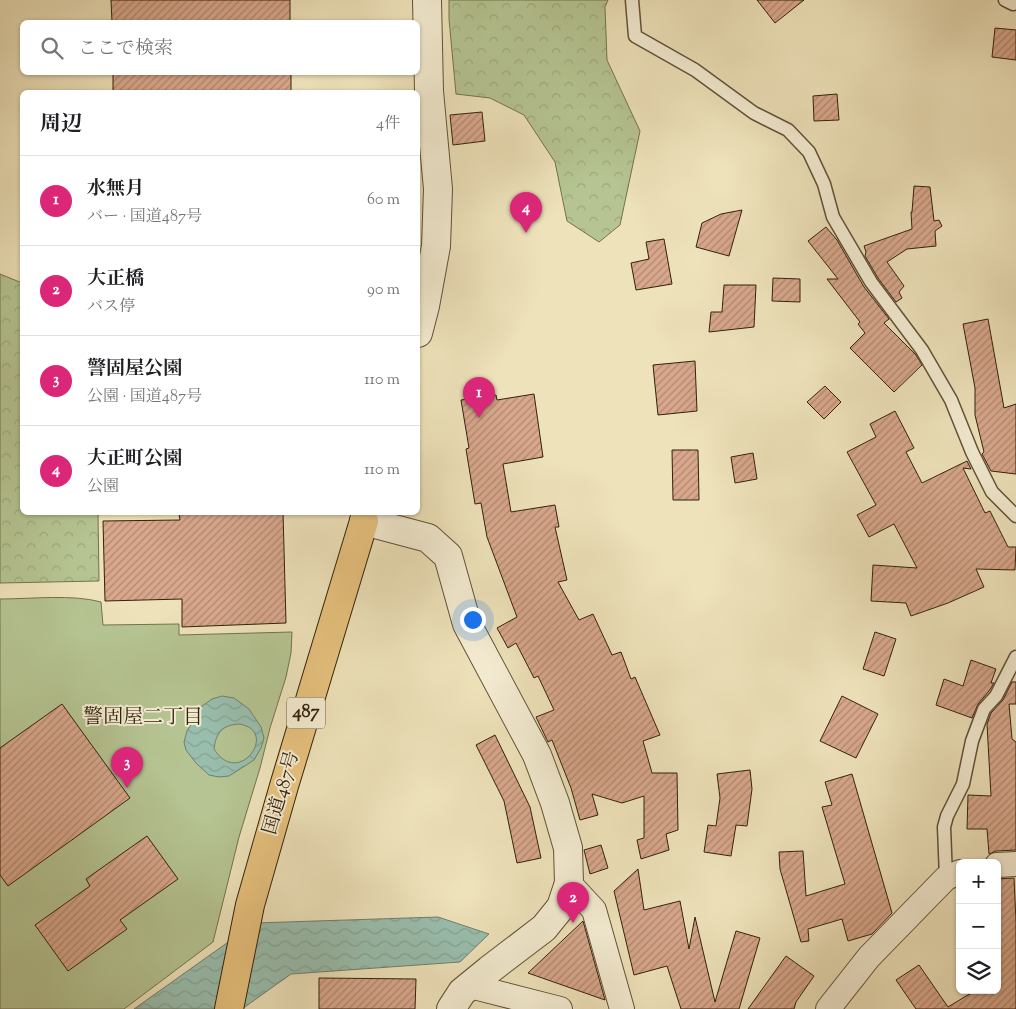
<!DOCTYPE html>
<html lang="ja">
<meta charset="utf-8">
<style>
:root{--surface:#fff;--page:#f2f2f2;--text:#202124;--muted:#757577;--line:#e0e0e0;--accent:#db2777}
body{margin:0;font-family:"Sorts Mill Goudy","Noto Serif JP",serif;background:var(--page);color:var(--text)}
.controls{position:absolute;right:15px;bottom:15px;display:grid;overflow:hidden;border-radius:8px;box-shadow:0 1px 4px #0004}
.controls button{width:45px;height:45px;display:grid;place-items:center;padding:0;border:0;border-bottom:1px solid var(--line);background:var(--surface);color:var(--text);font:25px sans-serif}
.you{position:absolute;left:472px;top:619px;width:18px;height:18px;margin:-12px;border:4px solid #fff;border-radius:50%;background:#1a73e8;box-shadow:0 0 0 8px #1a73e833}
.badge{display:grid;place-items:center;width:32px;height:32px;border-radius:50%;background:var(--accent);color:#fff;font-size:16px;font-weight:700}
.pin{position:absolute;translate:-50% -41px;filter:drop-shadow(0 1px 2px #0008)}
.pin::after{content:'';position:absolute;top:26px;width:18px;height:15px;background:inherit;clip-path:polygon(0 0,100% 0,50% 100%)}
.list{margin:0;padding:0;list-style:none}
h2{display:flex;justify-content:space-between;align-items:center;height:65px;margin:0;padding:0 20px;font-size:21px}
h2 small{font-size:16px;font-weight:400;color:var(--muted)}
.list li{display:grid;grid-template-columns:32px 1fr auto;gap:15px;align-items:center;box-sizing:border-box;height:90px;padding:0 20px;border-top:1px solid var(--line)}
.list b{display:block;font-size:19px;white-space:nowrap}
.list p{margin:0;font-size:16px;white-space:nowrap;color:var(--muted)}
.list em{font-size:16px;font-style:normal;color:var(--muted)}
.icon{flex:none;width:28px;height:28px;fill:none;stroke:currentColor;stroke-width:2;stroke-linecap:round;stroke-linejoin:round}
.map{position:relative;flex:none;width:1016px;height:1009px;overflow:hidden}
.search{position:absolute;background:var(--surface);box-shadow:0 1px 4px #0004;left:20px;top:20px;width:400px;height:55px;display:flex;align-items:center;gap:12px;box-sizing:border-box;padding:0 18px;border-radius:8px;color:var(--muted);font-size:19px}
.panel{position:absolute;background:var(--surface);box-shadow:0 1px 4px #0004;left:20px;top:90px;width:400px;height:425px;border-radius:8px}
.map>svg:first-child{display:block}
</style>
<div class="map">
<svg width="1016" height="1009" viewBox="0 0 1016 1009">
<defs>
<pattern id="forest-crowns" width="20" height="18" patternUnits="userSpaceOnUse" patternTransform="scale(1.25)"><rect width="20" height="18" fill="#b5c492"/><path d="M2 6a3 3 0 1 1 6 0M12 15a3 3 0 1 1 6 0" fill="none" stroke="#9ca87d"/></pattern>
<pattern id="water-waves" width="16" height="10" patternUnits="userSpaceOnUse" patternTransform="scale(1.25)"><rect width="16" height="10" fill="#99beae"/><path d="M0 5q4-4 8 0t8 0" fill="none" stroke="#84a394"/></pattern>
<pattern id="building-hatch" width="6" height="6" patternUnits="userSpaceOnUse" patternTransform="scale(1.25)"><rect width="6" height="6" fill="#d8a78c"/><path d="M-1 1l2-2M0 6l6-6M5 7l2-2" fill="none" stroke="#b08871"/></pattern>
</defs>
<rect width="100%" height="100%" fill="#eee2ba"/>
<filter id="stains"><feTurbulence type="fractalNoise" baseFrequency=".004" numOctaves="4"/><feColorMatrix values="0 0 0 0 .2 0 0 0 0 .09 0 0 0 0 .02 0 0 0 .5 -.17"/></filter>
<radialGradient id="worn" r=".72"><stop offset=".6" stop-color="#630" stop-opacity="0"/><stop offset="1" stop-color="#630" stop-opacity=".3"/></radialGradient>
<path fill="url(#forest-crowns)" stroke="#74724f" d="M 449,0 L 608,0 L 605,7 L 607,60 L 640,131 L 620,225 L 599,242 L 567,221 L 555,162 L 524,115 L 490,98 L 456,94 L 449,19 Z
M 0,274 L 22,283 L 22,512 L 98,513 L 99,581 L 0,583 Z"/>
<path fill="#b5c492" stroke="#74724f" d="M 0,599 C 31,599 72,594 101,602 L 103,625 L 179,624 L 179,635 L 292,632 L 291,653 L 286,677 L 270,728 L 260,768 L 239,837 L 213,942 L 124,1009 L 0,1009 Z"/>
<path fill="url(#water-waves)" stroke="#707f6d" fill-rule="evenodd" d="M 222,696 L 234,698 L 249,709 L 261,727 L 264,738 L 261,748 L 254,760 L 229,776 L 219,777 L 209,775 L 196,763 L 186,750 L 184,742 L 187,731 L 202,706 L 212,699 ZM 239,724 C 280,730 239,789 214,749 C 216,733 222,725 239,724 Z
M 438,917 L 489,934 L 460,962 L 291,974 L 242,1009 L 134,1009 L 255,923 Z"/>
<path fill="url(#building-hatch)" stroke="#32210c" d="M 111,0 L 290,0 L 290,22 L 112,22 Z
M 757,0 L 804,0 L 775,23 Z
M 995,28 L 1016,30 L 1016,60 L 992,57 Z
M 113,72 L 291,72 L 291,92 L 113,92 Z
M 837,94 L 839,120 L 814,121 L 813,96 Z
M 482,112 L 485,141 L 453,145 L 450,115 Z
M 914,186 L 930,187 L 934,221 L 939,220 L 942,226 L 935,231 L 936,246 L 907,249 L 887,262 L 904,286 L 899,292 L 902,298 L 896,302 L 878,278 L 865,256 L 866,252 L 864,246 L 912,229 L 911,212 L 912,212 Z
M 742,210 L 729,256 L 696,247 L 702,223 L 721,214 Z
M 826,227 L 837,240 L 864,287 L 889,319 L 884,323 L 916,355 L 922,365 L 894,392 L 850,348 L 865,333 L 858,324 L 860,322 L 827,279 L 838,279 L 808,241 Z
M 664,239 L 672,284 L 636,290 L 631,263 L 649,259 L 646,242 Z
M 773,278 L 800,279 L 800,302 L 772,301 Z
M 724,285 L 756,285 L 754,327 L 709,332 L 711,312 L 722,312 Z
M 988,319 L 1004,408 L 1016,404 L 1016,474 L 991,471 L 982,454 L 984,452 L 975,415 L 975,388 L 963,324 Z
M 695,361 L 697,411 L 658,415 L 653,365 Z
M 825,386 L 841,402 L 824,419 L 807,402 Z
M 534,394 L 543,457 L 503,464 L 511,512 L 555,505 L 559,527 L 555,527 L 567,580 L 558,582 L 579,620 L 593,614 L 612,655 L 621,652 L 631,679 L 635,677 L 660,735 L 643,741 L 652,773 L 677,773 L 678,830 L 666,834 L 669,850 L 641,859 L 637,840 L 644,838 L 644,796 L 622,803 L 592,794 L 598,815 L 580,820 L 571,788 L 552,740 L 548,742 L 536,717 L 554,710 L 538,676 L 534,678 L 516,643 L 508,648 L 497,628 L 517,617 L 487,537 L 481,503 L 475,504 L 466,449 L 469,448 L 461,400 L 496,395 L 497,400 Z
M 895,411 L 914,448 L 906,452 L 922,483 L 967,461 L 971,469 L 963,468 L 985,513 L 990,511 L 1008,547 L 1016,547 L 1015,570 L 976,569 L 984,587 L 948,603 L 911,616 L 906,603 L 871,601 L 873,565 L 917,568 L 894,524 L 869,537 L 857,515 L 876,505 L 847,452 L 876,437 L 870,424 Z
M 672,450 L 698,450 L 699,500 L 673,500 Z
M 753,453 L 757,479 L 735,483 L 731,457 Z
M 283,512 L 286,623 L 182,627 L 182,599 L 105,601 L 103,521 L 180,520 L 179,514 Z
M 875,632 L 896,639 L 884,676 L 863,669 Z
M 971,660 L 996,669 L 991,683 L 994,683 L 989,691 L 978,704 L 972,718 L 936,705 L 944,679 L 963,686 Z
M 1012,682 L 1016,682 L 1016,704 L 1009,704 L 1012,739 L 1016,742 L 1016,850 L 996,851 L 989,854 L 987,829 L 967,829 L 968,795 L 991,796 L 987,724 L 991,713 L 1003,700 Z
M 842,696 L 878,714 L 856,758 L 820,741 Z
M 62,704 L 130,798 L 8,886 L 0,875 L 0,748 Z
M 495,735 L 530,807 L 541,858 L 517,863 L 504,801 L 476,745 Z
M 750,770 L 752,789 L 747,826 L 736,825 L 731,856 L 704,852 L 708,825 L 716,826 L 720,798 L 717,774 Z
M 852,774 L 892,913 L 872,934 L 848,941 L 842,919 L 808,929 L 809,941 L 801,942 L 780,869 L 779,852 L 803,851 L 806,896 L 845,884 L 822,807 L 832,805 L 825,782 Z
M 147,836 L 178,879 L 120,920 L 127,929 L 68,971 L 35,925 L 90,886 L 86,879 Z
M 601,845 L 608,868 L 590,874 L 584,850 Z
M 638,869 L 644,910 L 680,901 L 689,949 L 695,917 L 715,1002 L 736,931 L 760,938 L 739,1009 L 681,1009 L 667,966 L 634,975 L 614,891 Z
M 1014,878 L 1016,921 L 1016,1009 L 916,1009 L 896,980 L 919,965 L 948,1007 L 976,990 L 997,990 L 997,879 Z
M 583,921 L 605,1000 L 528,973 Z
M 786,956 L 814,976 L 796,1002 L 794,1009 L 748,1009 Z
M 319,978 L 416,979 L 415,1009 L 319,1009 Z"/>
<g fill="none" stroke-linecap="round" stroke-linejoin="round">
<g stroke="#615138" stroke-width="15">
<path id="service" d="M 632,0 L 635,36 L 695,70 L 754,113 L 788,130 L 809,152 L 824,184 L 833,217 L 871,282 L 922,350 L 951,400 L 972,452 L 992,492 L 1016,516
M 1005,0 L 1013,4 L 1016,2
M 946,878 L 944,827 L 947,816 L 963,784 L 972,741 L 984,709 L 996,696 L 1016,657"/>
</g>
<g stroke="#615138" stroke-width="26">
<path id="minor" d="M 997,865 L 1016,864
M 569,883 L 594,910 L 622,1009
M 470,986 L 560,1009
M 828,1009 L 869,957 L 946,878 L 960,872"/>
</g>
<g stroke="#615138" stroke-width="30">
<path id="tertiary" d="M 418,333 L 425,306 L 436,246 L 438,189 L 429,91 L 427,0
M 366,512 L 364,521 L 428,538 L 448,556 L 467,624 L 537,755 L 555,803 L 568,848 L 569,883 L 561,907 L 544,928 L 489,970 L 462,992 L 451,1009"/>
</g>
<g stroke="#32210c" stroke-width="30">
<path id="trunk" d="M 229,1009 L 250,905 L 284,786 L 364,521"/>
</g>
<use href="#service" stroke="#f4ecd2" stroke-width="12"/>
<use href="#minor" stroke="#f4ecd2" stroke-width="24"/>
<use href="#tertiary" stroke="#f4ecd2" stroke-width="28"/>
<use href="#trunk" stroke="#e7c17d" stroke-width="28"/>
</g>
<g text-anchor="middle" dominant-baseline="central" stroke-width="4" stroke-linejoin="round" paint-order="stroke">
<rect fill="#f4ecd2" stroke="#6c5e47" stroke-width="1" x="287" y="697.5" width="38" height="31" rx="4"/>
<g font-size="18" font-weight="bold" fill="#32210c">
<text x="306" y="713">487</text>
</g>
<g font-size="19" fill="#32210c" stroke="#f4ecd2">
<text transform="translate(282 793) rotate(-74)">国道487号</text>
</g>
<g font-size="20" fill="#32210c" stroke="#f4ecd2">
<text x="143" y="718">警固屋二丁目</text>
</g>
</g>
<rect width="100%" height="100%" filter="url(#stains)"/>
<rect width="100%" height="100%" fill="url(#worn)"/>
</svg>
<div class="controls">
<button>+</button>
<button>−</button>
<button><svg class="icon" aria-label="layers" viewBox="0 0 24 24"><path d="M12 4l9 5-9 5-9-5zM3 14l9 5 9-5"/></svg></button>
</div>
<div class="you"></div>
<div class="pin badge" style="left:479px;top:418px">1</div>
<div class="pin badge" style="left:573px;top:923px">2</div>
<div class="pin badge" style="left:127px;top:788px">3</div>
<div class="pin badge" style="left:526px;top:233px">4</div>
<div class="search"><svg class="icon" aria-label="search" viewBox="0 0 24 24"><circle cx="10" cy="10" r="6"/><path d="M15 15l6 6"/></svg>ここで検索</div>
<section class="panel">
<h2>周辺<small>4件</small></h2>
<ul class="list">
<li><span class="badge">1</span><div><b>水無月</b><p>バー · 国道487号</p></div><em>60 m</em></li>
<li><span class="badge">2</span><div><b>大正橋</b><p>バス停</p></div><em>90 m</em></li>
<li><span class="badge">3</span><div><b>警固屋公園</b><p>公園 · 国道487号</p></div><em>110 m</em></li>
<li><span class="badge">4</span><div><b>大正町公園</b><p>公園</p></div><em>110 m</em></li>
</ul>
</section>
</div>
